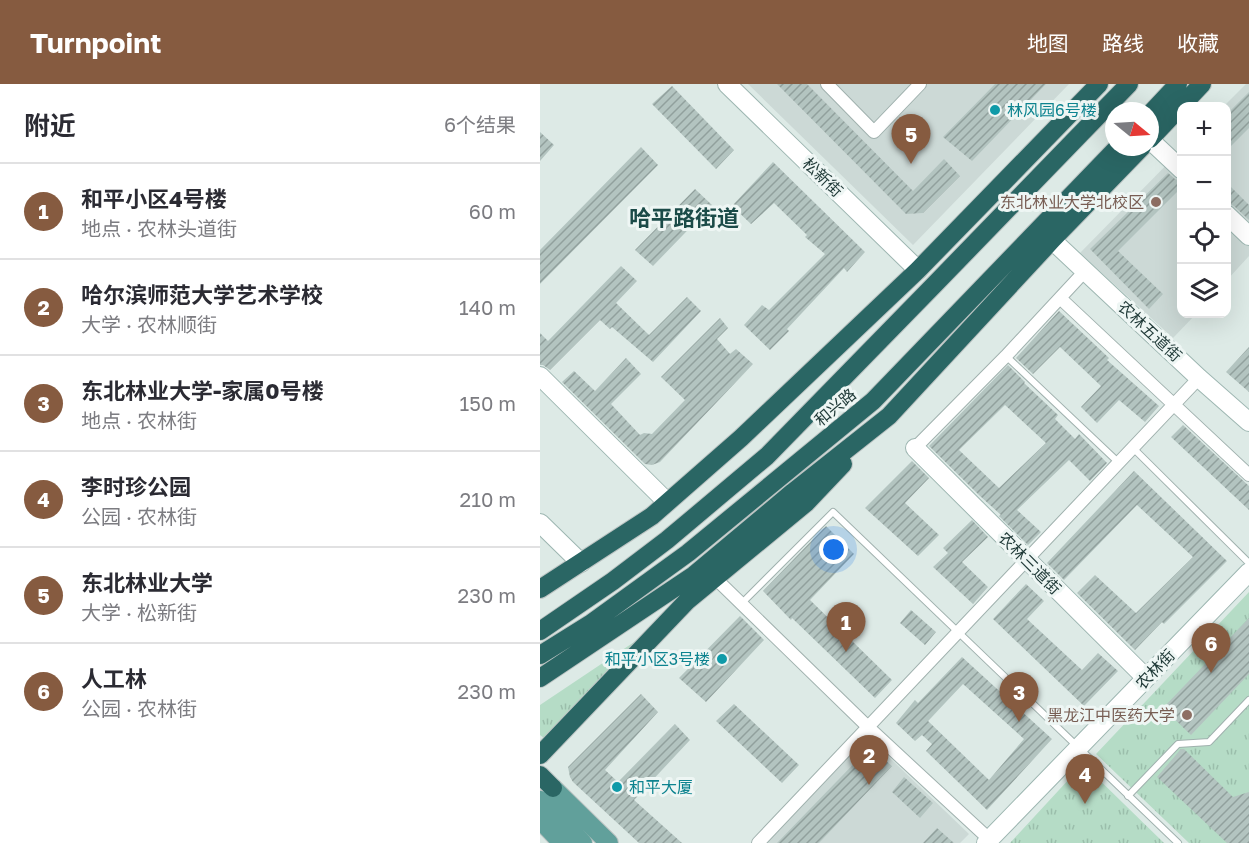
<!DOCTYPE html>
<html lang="zh">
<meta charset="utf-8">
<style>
:root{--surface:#fff;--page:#f2f2f3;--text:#2b2b33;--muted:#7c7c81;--line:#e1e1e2;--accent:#865b40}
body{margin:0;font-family:"Golos Text","Noto Sans SC",sans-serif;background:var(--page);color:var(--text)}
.controls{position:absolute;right:18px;top:18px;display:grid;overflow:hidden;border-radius:12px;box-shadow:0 6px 24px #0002}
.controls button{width:54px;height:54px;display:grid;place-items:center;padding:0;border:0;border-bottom:2px solid var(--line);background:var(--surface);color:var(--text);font:30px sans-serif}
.compass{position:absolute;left:565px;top:18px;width:54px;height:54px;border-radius:50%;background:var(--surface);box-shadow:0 6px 24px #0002;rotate:108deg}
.you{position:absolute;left:294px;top:466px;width:21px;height:21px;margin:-15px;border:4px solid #fff;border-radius:50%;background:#1a73e8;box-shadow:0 0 0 9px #1a73e833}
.badge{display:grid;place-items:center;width:39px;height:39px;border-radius:50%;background:var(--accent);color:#fff;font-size:20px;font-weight:700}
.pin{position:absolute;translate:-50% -50px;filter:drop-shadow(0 2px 3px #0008)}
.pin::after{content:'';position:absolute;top:32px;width:21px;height:18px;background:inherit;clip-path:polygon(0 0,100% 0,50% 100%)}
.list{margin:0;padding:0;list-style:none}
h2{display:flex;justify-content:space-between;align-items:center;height:78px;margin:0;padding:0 24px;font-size:26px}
h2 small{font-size:20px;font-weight:400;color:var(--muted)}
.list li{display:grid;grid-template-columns:39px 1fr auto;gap:18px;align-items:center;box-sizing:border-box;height:96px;padding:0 24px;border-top:2px solid var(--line)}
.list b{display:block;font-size:22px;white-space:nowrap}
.list p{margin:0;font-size:20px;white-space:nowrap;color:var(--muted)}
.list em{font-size:20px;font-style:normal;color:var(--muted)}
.icon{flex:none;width:33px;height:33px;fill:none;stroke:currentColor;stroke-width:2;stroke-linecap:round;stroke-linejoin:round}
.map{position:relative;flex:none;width:709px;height:759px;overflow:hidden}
header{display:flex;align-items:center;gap:36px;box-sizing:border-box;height:84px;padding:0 30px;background:var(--accent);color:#fff}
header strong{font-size:28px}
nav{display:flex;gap:33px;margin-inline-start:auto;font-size:21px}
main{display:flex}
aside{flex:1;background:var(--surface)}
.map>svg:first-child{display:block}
</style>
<header>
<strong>Turnpoint</strong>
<nav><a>地图</a><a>路线</a><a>收藏</a></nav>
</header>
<main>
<aside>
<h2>附近<small>6个结果</small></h2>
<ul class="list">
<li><span class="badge">1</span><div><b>和平小区4号楼</b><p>地点 · 农林头道街</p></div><em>60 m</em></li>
<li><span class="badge">2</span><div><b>哈尔滨师范大学艺术学校</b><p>大学 · 农林顺街</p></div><em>140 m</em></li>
<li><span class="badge">3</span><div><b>东北林业大学-家属0号楼</b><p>地点 · 农林街</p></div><em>150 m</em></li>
<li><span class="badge">4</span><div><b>李时珍公园</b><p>公园 · 农林街</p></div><em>210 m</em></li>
<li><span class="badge">5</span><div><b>东北林业大学</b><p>大学 · 松新街</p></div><em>230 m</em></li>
<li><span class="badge">6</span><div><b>人工林</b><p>公园 · 农林街</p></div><em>230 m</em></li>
</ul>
</aside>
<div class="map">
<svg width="709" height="759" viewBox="0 0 709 759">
<defs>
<pattern id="grass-tufts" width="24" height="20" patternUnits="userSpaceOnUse" patternTransform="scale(1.5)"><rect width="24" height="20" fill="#b5dcc6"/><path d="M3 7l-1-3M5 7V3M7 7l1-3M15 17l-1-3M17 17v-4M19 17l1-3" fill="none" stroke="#9bbeab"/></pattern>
<pattern id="building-hatch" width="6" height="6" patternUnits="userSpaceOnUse" patternTransform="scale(1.5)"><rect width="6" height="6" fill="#b3c4c0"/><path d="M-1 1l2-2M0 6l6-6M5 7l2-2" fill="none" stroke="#91a09d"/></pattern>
</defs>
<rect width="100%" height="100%" fill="#ddeae6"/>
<path fill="#ccd9d6" d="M 208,0 L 529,0 L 373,161 Z
M 706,0 L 709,0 L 709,172 L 687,196 L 686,22 L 684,22 Z
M 641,66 L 642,230 L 656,230 L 633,254 L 540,169 Z
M 327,652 L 429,750 L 420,759 L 225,759 Z"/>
<path fill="url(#grass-tufts)" d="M 709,508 L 709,759 L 649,759 L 556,670 Z
M 130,534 L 10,659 L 0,651 L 0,621 Z
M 543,680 L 624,759 L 470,759 Z"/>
<path fill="url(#building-hatch)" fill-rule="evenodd" d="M 237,0 L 267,0 L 373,107 L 404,75 L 420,92 L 383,129 L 366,130 Z
M 455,0 L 506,0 L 432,77 L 403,53 Z
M 132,2 L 194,66 L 176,85 L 112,20 Z
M 709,8 L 709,44 L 687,66 L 687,30 Z
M 0,48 L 14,61 L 0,77 Z
M 101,63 L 118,81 L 0,200 L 0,166 Z
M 233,78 L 325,168 L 307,188 L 304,184 L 247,245 L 249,247 L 230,266 L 204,241 L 222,221 L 229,226 L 285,170 L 265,153 L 267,151 L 234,119 L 211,140 L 192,122 Z
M 628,89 L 635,95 L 642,97 L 642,103 L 578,167 L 623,210 L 609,225 L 550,165 Z
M 687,99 L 709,121 L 709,136 L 694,122 L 687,119 Z
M 155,105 L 172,121 L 113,182 L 95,166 Z
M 81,182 L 97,197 L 76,219 L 109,251 L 147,213 L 161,227 L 113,278 L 72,243 L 70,245 L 60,236 L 10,286 L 3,281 L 0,281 L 0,249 L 8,257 Z
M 519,227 L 569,274 L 567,276 L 619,322 L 605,338 L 579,316 L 557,339 L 541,323 L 561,302 L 520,263 L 493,290 L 476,274 Z
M 180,234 L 188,244 L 177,255 L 190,270 L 196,265 L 213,280 L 120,378 L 112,381 L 105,380 L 22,298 L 34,287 L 55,307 L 86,274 L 101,290 L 71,320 L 100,351 L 104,349 L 112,350 L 145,316 L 121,293 Z
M 709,263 L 709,308 L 686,288 Z
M 468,281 L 485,298 L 484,299 L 518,331 L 515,335 L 535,355 L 539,350 L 567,379 L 550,397 L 529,376 L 477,426 L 501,448 L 488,461 L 459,432 L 461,431 L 440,412 L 389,362 ZM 465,321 L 506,359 L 459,404 L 419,366 Z
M 643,341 L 709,402 L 709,426 L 631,353 Z
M 372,377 L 389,394 L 365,419 L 399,451 L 378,472 L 325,424 Z
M 594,387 L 687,477 L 624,540 L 622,538 L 595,566 L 537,509 L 555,491 L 596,529 L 653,473 L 597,421 L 524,496 L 507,479 Z
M 432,436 L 448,453 L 422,478 L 448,503 L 433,520 L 393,483 L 408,469 L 403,464 Z
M 286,442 L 314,470 L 270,516 L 352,596 L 335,614 L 252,534 L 251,536 L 223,507 Z
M 486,500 L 504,517 L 487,535 L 542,586 L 558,569 L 578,587 L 544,622 L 453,535 Z
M 371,526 L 396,548 L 385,561 L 360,539 Z
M 200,532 L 224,556 L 166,618 L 139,594 Z
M 709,534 L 709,590 L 651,651 L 623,624 Z
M 422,573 L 512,655 L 447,726 L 386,667 L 392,660 L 382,651 L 375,657 L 356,639 L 375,616 L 378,619 ZM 423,600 L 484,655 L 449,696 L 388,637 Z
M 101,610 L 118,628 L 65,686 L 78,698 L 135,640 L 150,656 L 94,716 L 142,759 L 99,759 L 33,698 L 30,693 L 28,683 Z
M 194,620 L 259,681 L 242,699 L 176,637 Z
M 330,663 L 352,682 L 279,759 L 237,759 Z
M 641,665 L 644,665 L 693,713 L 709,708 L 709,759 L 687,759 L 617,693 Z
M 364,693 L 393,719 L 380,734 L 352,708 Z
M 397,744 L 414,759 L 383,759 Z"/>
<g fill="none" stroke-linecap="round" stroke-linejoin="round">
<g stroke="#a0b1ae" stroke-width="8">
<path id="lane" d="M 466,272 L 578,378
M 593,364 L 709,479
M 201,520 L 293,428 L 638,759
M 588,712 L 638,660 L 669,658 L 709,616"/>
</g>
<g stroke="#a0b1ae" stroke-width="14">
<path id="street" d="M 287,0 L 334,48 L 380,0
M 520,214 L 709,391
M 375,364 L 466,272 L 545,187
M 175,494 L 328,643 L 449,755
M 218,759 L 659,294"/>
</g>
<g stroke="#9db6b1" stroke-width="20">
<path id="secondary" d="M 187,0 L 378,186
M 610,56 L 642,86
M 686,130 L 709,152
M 512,156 L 659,294 L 709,338
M 0,292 L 127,418
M 375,364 L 606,594
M 0,439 L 41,479
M 446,759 L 709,488"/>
</g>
<g stroke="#bcc4c3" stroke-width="20">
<path id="primary" d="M 13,704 L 69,759
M 1,716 L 43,759
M 0,736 L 22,759"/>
</g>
<g stroke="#bcc4c3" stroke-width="20">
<path id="highway" d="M 610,30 L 638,0
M 610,55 L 662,0
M 0,505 L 112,432 L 201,354 L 378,186 L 559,0
M 0,547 L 73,497 L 127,456 L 227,372 L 395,200 L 589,0
M 0,571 L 50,540 L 148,469 L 333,317 L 578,63
M 0,594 L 154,491 L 253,408 L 349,332 L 512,156 L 602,63
M 0,671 L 147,517 L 266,419 L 303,380
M 0,691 L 13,704"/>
</g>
<use href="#lane" stroke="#fff" stroke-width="6"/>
<use href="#street" stroke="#fff" stroke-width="12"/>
<use href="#secondary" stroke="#fff" stroke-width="18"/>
<use href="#primary" stroke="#61a09b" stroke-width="18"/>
<use href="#highway" stroke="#2a6664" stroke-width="18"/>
</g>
<g fill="#0f9aa8" stroke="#eef6f4" stroke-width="2">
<circle cx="455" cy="26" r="6"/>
<circle cx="182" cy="575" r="6"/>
<circle cx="77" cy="703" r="6"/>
</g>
<g fill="#8d6e63" stroke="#eef6f4" stroke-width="2">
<circle cx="616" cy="118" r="6"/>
<circle cx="647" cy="631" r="6"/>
</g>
<g text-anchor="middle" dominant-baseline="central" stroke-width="6" stroke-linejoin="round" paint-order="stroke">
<g font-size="16" fill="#0d838f" stroke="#eef6f4" text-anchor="start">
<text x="467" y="26">林风园6号楼</text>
<text x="170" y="575" text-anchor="end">和平小区3号楼</text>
<text x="89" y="703">和平大厦</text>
</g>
<g font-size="16" fill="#1f3937" stroke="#eef6f4">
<text transform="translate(283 93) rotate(44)">松新街</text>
<text transform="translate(610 247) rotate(43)">农林五道街</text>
<text transform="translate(295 323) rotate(-40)">和兴路</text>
<text transform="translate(490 479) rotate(45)">农林三道街</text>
<text transform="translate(615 585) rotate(-46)">农林街</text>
</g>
<g font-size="16" fill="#785e54" stroke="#eef6f4" text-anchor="end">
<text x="604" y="118">东北林业大学北校区</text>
<text x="635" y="631">黑龙江中医药大学</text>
</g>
<g font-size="22" font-weight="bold" fill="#1b4b48" stroke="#eef6f4">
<text x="144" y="133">哈平路街道</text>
</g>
</g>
</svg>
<div class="controls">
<button>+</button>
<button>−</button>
<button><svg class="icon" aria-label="locate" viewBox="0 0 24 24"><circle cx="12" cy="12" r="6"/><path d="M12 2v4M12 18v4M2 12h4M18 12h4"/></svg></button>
<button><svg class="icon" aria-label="layers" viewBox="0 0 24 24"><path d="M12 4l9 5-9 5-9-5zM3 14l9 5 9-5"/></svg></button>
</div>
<svg class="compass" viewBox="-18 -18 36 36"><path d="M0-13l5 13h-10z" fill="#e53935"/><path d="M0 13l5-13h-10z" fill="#7c7c81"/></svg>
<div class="you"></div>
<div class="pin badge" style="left:306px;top:568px">1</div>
<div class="pin badge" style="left:329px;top:701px">2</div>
<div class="pin badge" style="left:479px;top:638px">3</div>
<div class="pin badge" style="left:545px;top:720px">4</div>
<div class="pin badge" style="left:371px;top:80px">5</div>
<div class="pin badge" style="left:671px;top:589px">6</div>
</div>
</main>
